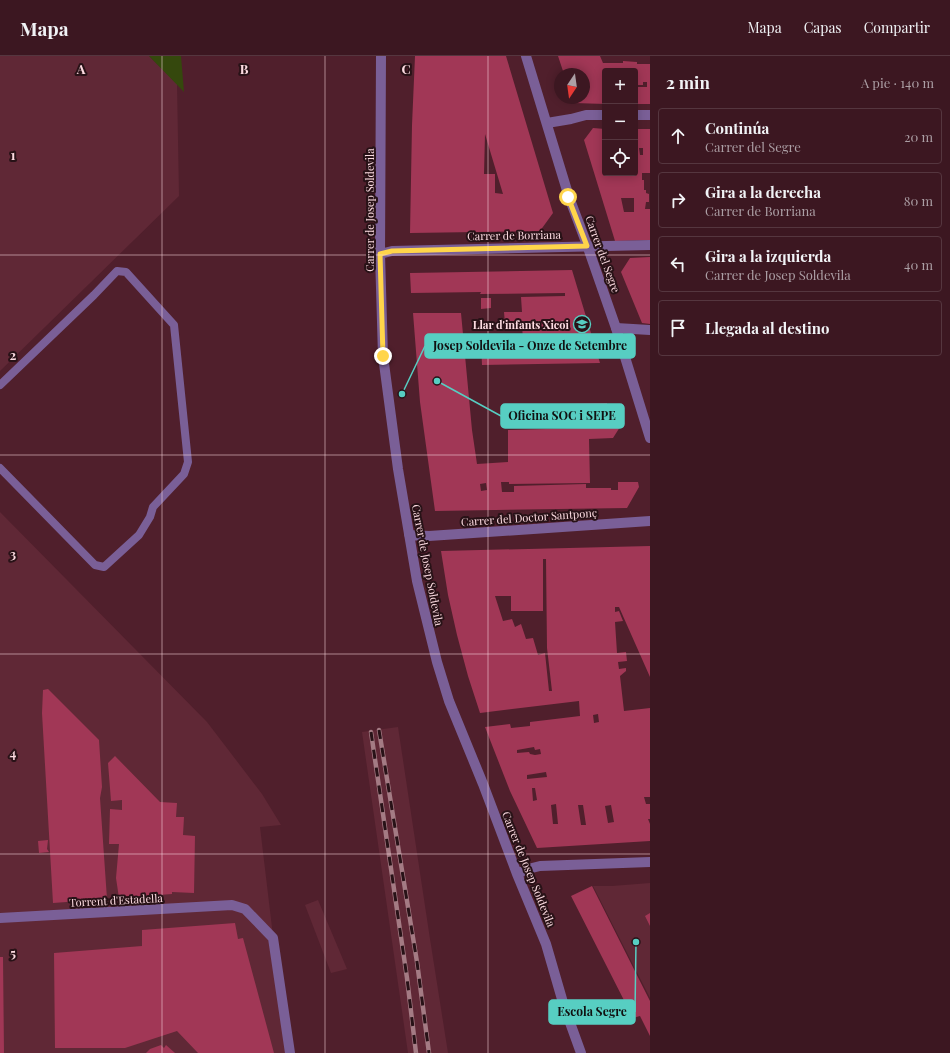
<!DOCTYPE html>
<html lang="es">
<meta charset="utf-8">
<style>
:root{--surface:#3c1721;--page:#43202a;--text:#f1f3f6;--muted:#ac9fa5;--line:#55363f}
body{margin:0;font-family:"Playfair Display",serif;background:var(--page);color:var(--text)}
.controls{position:absolute;right:12px;top:12px;display:grid;overflow:hidden;border-radius:4px;box-shadow:0 2px 10px #0003}
.controls button{width:36px;height:36px;display:grid;place-items:center;padding:0;border:0;border-bottom:1px solid var(--line);background:var(--surface);color:var(--text);font:20px sans-serif}
.compass{position:absolute;left:554px;top:12px;width:36px;height:36px;border-radius:50%;background:var(--surface);box-shadow:0 2px 10px #0003;rotate:193deg}
.stop{position:absolute;width:12px;height:12px;margin:-9px;border:3px solid #ffd54a;border-radius:50%;background:#fff}
.stop.end{background:#ffd54a;border-color:#fff;box-shadow:0 1px 4px #0008}
.list{margin:0;padding:0;list-style:none}
h2{display:flex;justify-content:space-between;align-items:center;height:52px;margin:0;padding:0 16px;font-size:17px}
h2 small{font-size:13px;font-weight:400;color:var(--muted)}
.list li{display:grid;grid-template-columns:26px 1fr auto;gap:12px;align-items:center;box-sizing:border-box;height:56px;margin:0 8px 8px;padding:0 8px;border:1px solid var(--line);border-radius:4px}
.list b{display:block;font-size:15px;white-space:nowrap}
.list p{margin:0;font-size:13px;white-space:nowrap;color:var(--muted)}
.list em{font-size:13px;font-style:normal;color:var(--muted)}
.icon{flex:none;width:22px;height:22px;fill:none;stroke:currentColor;stroke-width:2;stroke-linecap:round;stroke-linejoin:round}
.map{position:relative;flex:none;width:650px;height:997px;overflow:hidden}
header{display:flex;align-items:center;gap:24px;box-sizing:border-box;height:56px;padding:0 20px;background:var(--surface);border-bottom:1px solid var(--line)}
header strong{font-size:19px}
nav{display:flex;gap:22px;margin-inline-start:auto;font-size:14px}
main{display:flex}
aside{flex:1;background:var(--surface)}
.map>svg:first-child{display:block}
</style>
<header>
<strong>Mapa</strong>
<nav><a>Mapa</a><a>Capas</a><a>Compartir</a></nav>
</header>
<main>
<div class="map">
<svg width="650" height="997" viewBox="0 0 650 997">
<rect width="100%" height="100%" fill="#501f2c"/>
<path fill="#602836" d="M 0,0 L 149,0 L 177,28 L 179,140 L 0,315 Z
M 0,456 L 207,666 L 262,738 L 281,769 L 260,771 L 287,997 L 0,997 Z
M 398,671 L 430,883 L 448,997 L 408,997 L 362,676 Z
M 650,827 L 650,942 L 593,830 L 612,830 Z
M 318,844 L 347,913 L 331,917 L 305,849 Z"/>
<path fill="#35480d" d="M 149,0 L 181,0 L 184,36 Z"/>
<path fill="#a13756" fill-rule="evenodd" d="M 415,0 L 506,0 L 553,157 L 540,175 L 410,177 L 412,69 ZM 485,78 L 503,138 L 495,137 L 495,118 L 484,118 Z
M 558,0 L 600,0 L 603,7 L 623,7 L 623,5 L 637,6 L 637,8 L 650,8 L 650,48 L 635,48 L 635,31 L 647,31 L 647,26 L 643,26 L 643,29 L 636,29 L 635,15 L 605,15 L 605,48 L 574,47 L 571,42 L 584,42 L 584,18 L 564,18 Z
M 593,72 L 605,73 L 605,117 L 612,117 L 612,120 L 623,120 L 623,117 L 635,117 L 635,73 L 650,73 L 650,117 L 642,117 L 642,124 L 644,124 L 644,134 L 646,134 L 646,137 L 649,138 L 649,146 L 646,146 L 645,153 L 650,153 L 650,184 L 615,185 L 584,84 ZM 639,92 L 643,92 L 643,99 L 640,99 ZM 621,142 L 634,142 L 634,156 L 624,156 Z
M 650,201 L 650,268 L 642,267 L 621,216 L 630,202 Z
M 572,214 L 600,307 L 482,309 L 481,287 L 579,286 L 579,283 L 523,284 L 522,269 L 505,268 L 504,256 L 522,256 L 521,241 L 565,240 L 565,237 L 480,238 L 481,236 L 411,237 L 410,217 Z
M 481,242 L 491,242 L 491,252 L 481,253 Z
M 413,257 L 461,257 L 472,374 L 477,408 L 508,406 L 508,374 L 620,371 L 613,382 L 589,383 L 590,427 L 509,428 L 509,426 L 501,426 L 502,436 L 514,436 L 514,430 L 586,428 L 586,432 L 611,432 L 611,434 L 618,434 L 618,426 L 638,426 L 639,431 L 627,452 L 435,455 L 420,346 ZM 486,427 L 487,434 L 481,435 L 480,428 Z
M 607,347 L 607,368 L 508,369 L 508,349 Z
M 650,490 L 650,621 L 619,551 L 615,551 L 615,556 L 619,555 L 623,565 L 615,566 L 617,597 L 626,596 L 627,605 L 618,606 L 619,613 L 626,612 L 626,615 L 620,620 L 624,655 L 650,652 L 650,741 L 644,741 L 646,748 L 650,748 L 650,763 L 648,763 L 650,768 L 650,785 L 537,792 L 510,735 L 485,671 L 510,668 L 511,672 L 530,670 L 530,666 L 580,660 L 579,645 L 480,657 L 468,620 L 457,579 L 448,539 L 441,495 ZM 543,503 L 546,503 L 547,592 L 552,635 L 549,635 L 545,597 L 538,599 L 533,582 L 526,583 L 521,568 L 515,571 L 512,563 L 503,565 L 495,540 L 511,540 L 511,555 L 543,555 ZM 598,658 L 599,666 L 594,667 L 593,659 ZM 534,691 L 535,694 L 540,693 L 541,698 L 535,699 L 530,698 L 529,696 L 517,697 L 517,694 ZM 546,716 L 547,721 L 527,723 L 527,719 ZM 532,732 L 535,732 L 537,744 L 533,745 ZM 556,748 L 558,768 L 553,768 L 551,749 ZM 578,749 L 583,749 L 586,769 L 581,769 ZM 611,749 L 614,766 L 608,767 L 605,750 Z
M 48,633 L 99,684 L 102,731 L 100,742 L 107,843 L 53,847 L 42,657 L 43,634 Z
M 115,700 L 160,746 L 177,747 L 176,761 L 184,761 L 183,779 L 195,780 L 194,837 L 172,836 L 172,838 L 119,842 L 116,822 L 119,788 L 109,788 L 110,753 L 122,754 L 122,744 L 111,745 L 108,707 Z
M 48,784 L 47,793 L 49,796 L 39,797 L 38,785 Z
M 592,830 L 650,945 L 650,980 L 640,960 L 633,962 L 571,840 Z
M 650,857 L 650,870 L 645,860 Z
M 235,867 L 238,883 L 243,882 L 274,997 L 198,997 L 177,975 L 125,992 L 55,992 L 54,897 L 142,890 L 142,874 Z
M 0,901 L 3,901 L 4,997 L 0,997 Z
M 161,989 L 164,992 L 166,989 L 175,997 L 146,997 L 150,993 Z"/>
<g fill="none" stroke-linecap="round" stroke-linejoin="round">
<path stroke="#7a5f97" stroke-width="8" d="M 0,329 L 94,239 L 117,215 L 126,216 L 174,269 L 188,406 L 184,418 L 153,451 L 150,461 L 139,479 L 104,511 L 95,509 L 0,412"/>
<path stroke="#7a5f97" stroke-width="10" d="M 381,0 L 380,198 L 383,300 L 398,413 L 417,525 L 437,606 L 449,645 L 483,728 L 517,818 L 546,888 L 564,950 L 581,997
M 635,59 L 650,59
M 547,67 L 571,63 L 586,59 L 605,59
M 380,198 L 392,195 L 650,189
M 616,272 L 650,274
M 409,479 L 429,480 L 650,465
M 517,818 L 528,813 L 540,810 L 650,806
M 0,862 L 232,849 L 245,853 L 273,882 L 290,997"/>
<path stroke="#7a5f97" stroke-width="10" d="M 526,0 L 569,141 L 587,189 L 616,272 L 650,382"/>
<g stroke="#a47b84" stroke-width="4.5">
<path id="rail" d="M 379,674 L 417,906 L 429,997
M 371,676 L 407,922 L 416,997"/>
</g>
<use href="#rail" stroke="#281217" stroke-width="3" stroke-dasharray="9" stroke-linecap="butt"/>
</g>
<g fill="none" stroke-linecap="round" stroke-linejoin="round">
<path stroke="#ffd54a" stroke-width="5" d="M 383,300 L 380,198 L 392,195 L 587,190 L 568,141"/>
</g>
<path fill="none" stroke="#fcdbe1" stroke-width="1" stroke-opacity="0.55" d="M 162,0 L 162,997M 325,0 L 325,997M 488,0 L 488,997M 0,199 L 650,199M 0,399 L 650,399M 0,598 L 650,598M 0,798 L 650,798"/>
<defs>
<g id="school-ring" transform="scale(0.9)"><circle r="9.5" fill="#281217" stroke="#57cec2" stroke-width="1.5"/><path d="M0-5L7-2L0 1L-7-2ZM-4 1L0 2.5L4 1V4Q0 6-4 4Z" fill="#57cec2"/></g>
</defs>
<g fill-rule="evenodd">
<use href="#school-ring" x="582" y="268"/>
</g>
<g text-anchor="middle" dominant-baseline="central" stroke-width="4" stroke-linejoin="round" paint-order="stroke">
<g font-size="11" fill="#fcdbe1" stroke="#281217">
<text transform="translate(369 154) rotate(-90)">Carrer de Josep Soldevila</text>
<text transform="translate(514 179) rotate(-1)">Carrer de Borriana</text>
<text transform="translate(603 198) rotate(70)">Carrer del Segre</text>
<text transform="translate(529 461) rotate(-4)">Carrer del Doctor Santponç</text>
<text transform="translate(428 509) rotate(79)">Carrer de Josep Soldevila</text>
<text transform="translate(529 813) rotate(68)">Carrer de Josep Soldevila</text>
<text transform="translate(116 844) rotate(-3)">Torrent d'Estadella</text>
</g>
<g font-size="11" font-weight="bold" fill="#fcdbe1" stroke="#281217" text-anchor="end">
<text x="569" y="268">Llar d'infants Xicoi</text>
</g>
</g>
<g font-size="13" text-anchor="middle" font-weight="bold" fill="#fcdbe1" stroke="#281217" stroke-width="4" stroke-linejoin="round" paint-order="stroke">
<text x="81" y="18">A</text>
<text x="244" y="18">B</text>
<text x="406" y="18">C</text>
<text x="13" y="104">1</text>
<text x="13" y="304">2</text>
<text x="13" y="503">3</text>
<text x="13" y="702">4</text>
<text x="13" y="902">5</text>
</g>
<path fill="none" stroke="#57cec2" stroke-width="1.5" d="M402 338L425 290M437 325L501 360M636 886L635 956"/>
<g fill="#57cec2" stroke="#281217" stroke-width="1.5">
<circle cx="402" cy="338" r="4"/>
<circle cx="437" cy="325" r="4"/>
<circle cx="636" cy="886" r="4"/>
</g>
<g fill="#57cec2" stroke="#57cec2" stroke-width="1.5">
<rect x="425" y="278" width="210" height="24" rx="4"/>
<rect x="501" y="348" width="123" height="24" rx="4"/>
<rect x="549" y="944" width="86" height="24" rx="4"/>
</g>
<g font-size="12" text-anchor="middle" font-weight="bold" fill="#111">
<text x="530" y="294">Josep Soldevila - Onze de Setembre</text>
<text x="562" y="364">Oficina SOC i SEPE</text>
<text x="592" y="960">Escola Segre</text>
</g>
</svg>
<div class="controls">
<button>+</button>
<button>−</button>
<button><svg class="icon" aria-label="locate" viewBox="0 0 24 24"><circle cx="12" cy="12" r="6"/><path d="M12 2v4M12 18v4M2 12h4M18 12h4"/></svg></button>
</div>
<svg class="compass" viewBox="-18 -18 36 36"><path d="M0-13l5 13h-10z" fill="#e53935"/><path d="M0 13l5-13h-10z" fill="#ac9fa5"/></svg>
<div class="stop" style="left:568px;top:141px"></div>
<div class="stop end" style="left:383px;top:300px"></div>
</div>
<aside>
<h2>2 min<small>A pie · 140 m</small></h2>
<ul class="list">
<li><svg class="icon" aria-label="ahead" viewBox="0 0 24 24"><path d="M12 20V5M6 11l6-6 6 6"/></svg><div><b>Continúa</b><p>Carrer del Segre</p></div><em>20 m</em></li>
<li><svg class="icon" aria-label="right" viewBox="0 0 24 24"><path d="M7 20v-9h11M14 6l5 5-5 5"/></svg><div><b>Gira a la derecha</b><p>Carrer de Borriana</p></div><em>80 m</em></li>
<li><svg class="icon" aria-label="left" viewBox="0 0 24 24"><path d="M17 20v-9H6M10 6l-5 5 5 5"/></svg><div><b>Gira a la izquierda</b><p>Carrer de Josep Soldevila</p></div><em>40 m</em></li>
<li><svg class="icon" aria-label="arrive" viewBox="0 0 24 24"><path d="M6 21V4h12l-3 4 3 4H6"/></svg><div><b>Llegada al destino</b></div></li>
</ul>
</aside>
</main>
